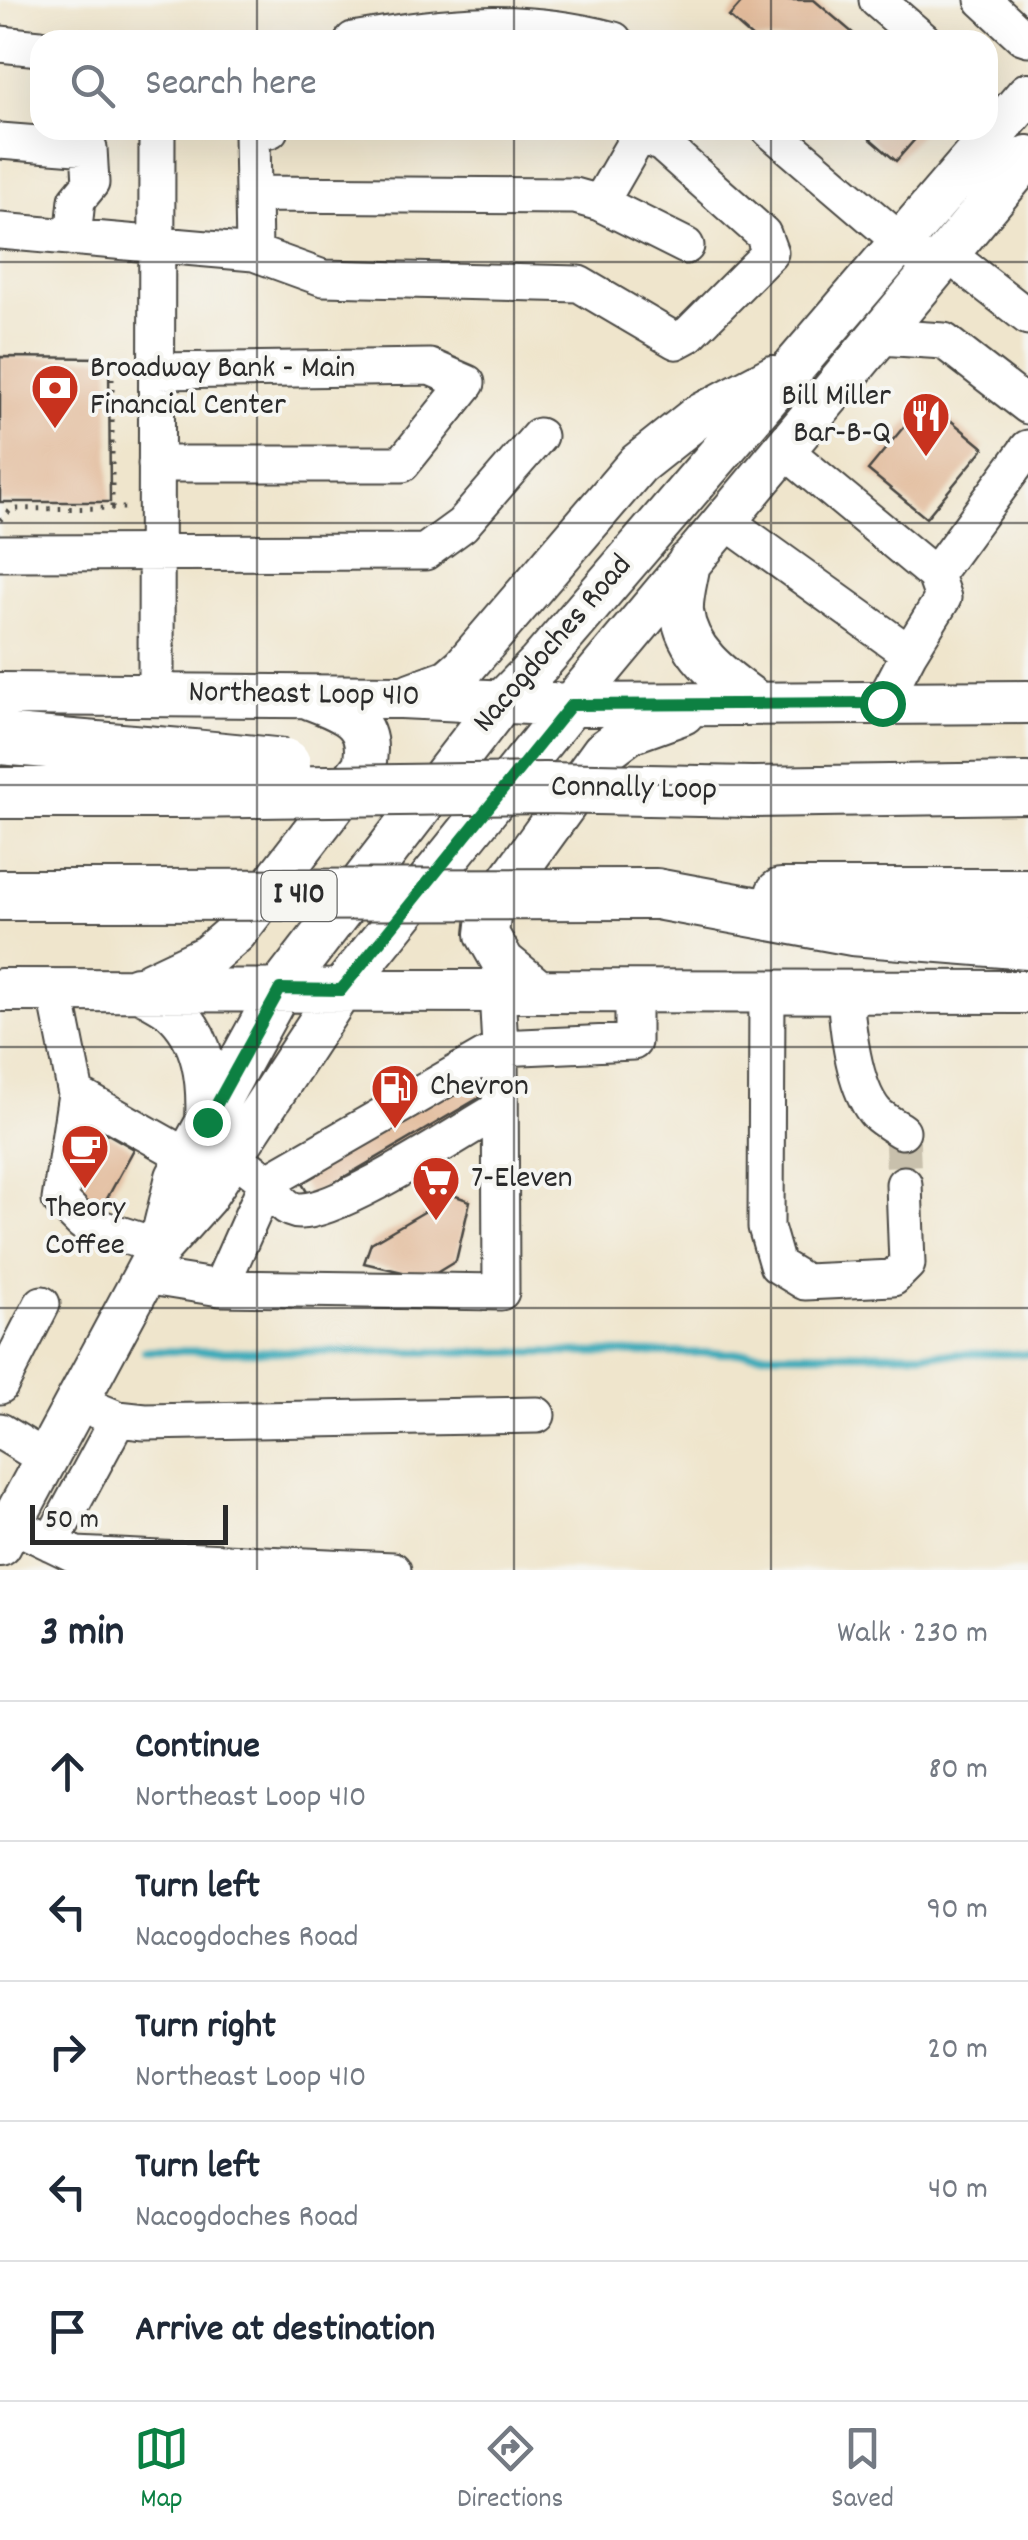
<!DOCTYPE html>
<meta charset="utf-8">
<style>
:root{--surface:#fff;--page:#f6f6f7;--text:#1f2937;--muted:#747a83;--line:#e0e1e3;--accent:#0b8043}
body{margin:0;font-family:Dekko,sans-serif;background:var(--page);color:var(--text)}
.scale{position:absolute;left:30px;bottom:25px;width:198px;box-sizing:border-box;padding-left:10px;border:5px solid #2b2b2b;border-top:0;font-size:28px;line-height:35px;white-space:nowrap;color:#2b2b2b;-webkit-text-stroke:8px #f6f6f2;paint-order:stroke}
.stop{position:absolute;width:30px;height:30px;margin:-22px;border:8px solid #0b8043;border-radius:50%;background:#fff}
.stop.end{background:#0b8043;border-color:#fff;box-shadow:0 2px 10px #0008}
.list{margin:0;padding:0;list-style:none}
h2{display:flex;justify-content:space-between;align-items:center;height:130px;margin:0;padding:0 40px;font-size:42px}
h2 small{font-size:32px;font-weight:400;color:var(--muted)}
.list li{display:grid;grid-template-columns:65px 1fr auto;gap:30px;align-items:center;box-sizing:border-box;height:140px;padding:0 40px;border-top:2px solid var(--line)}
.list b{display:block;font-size:38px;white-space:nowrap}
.list p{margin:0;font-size:32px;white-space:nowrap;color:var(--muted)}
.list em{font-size:32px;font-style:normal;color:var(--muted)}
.icon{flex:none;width:55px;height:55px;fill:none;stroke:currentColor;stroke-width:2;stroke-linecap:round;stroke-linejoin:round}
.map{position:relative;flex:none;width:1028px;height:1570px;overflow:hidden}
.search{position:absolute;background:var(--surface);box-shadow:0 10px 40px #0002;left:30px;right:30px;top:30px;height:110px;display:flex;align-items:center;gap:25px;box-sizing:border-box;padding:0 35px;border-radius:30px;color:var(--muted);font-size:38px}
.sheet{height:830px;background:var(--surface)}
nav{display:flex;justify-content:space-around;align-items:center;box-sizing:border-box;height:140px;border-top:2px solid var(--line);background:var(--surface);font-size:28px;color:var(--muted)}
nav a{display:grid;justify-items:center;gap:5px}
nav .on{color:var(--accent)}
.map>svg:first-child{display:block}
</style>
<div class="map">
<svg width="1028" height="1570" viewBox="0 0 1028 1570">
<rect width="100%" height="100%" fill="#f6f6f2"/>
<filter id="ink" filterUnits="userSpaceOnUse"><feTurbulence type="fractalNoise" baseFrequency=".01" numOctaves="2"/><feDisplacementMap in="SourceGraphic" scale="20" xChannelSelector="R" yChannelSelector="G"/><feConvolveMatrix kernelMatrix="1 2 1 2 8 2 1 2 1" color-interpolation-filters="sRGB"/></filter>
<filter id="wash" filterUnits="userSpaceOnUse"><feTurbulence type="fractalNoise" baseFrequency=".0048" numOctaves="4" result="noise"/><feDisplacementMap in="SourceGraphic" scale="40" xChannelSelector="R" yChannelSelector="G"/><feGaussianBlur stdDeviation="2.25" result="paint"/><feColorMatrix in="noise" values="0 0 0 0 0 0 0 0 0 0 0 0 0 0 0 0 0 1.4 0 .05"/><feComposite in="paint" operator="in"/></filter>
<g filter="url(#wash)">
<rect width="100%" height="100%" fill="#efe5cc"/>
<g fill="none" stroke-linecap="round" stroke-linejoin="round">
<path stroke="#3cabb9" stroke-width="8" d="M 145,1351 L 1028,1354"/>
</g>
<g id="blocks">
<path fill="#e2bb9b" d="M 744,0 L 814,0 L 861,40 L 755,40 L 729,17 Z
M 860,130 L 923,130 L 896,161 Z
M 0,357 L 109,358 L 110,502 L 0,502 Z
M 926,400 L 984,448 L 926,518 L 868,470 Z
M 480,1064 L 494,1089 L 310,1197 L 295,1172 Z
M 99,1129 L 134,1149 L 98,1215 L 62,1195 Z
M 453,1195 L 470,1201 L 456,1261 L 428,1278 L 364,1263 L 371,1243 Z"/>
</g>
</g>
<g filter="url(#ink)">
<use href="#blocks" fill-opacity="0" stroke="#484743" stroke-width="2.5"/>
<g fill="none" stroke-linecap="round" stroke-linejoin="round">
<path stroke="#c8c0ac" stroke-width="35" stroke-dasharray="35 18" stroke-linecap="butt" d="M 902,1131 L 904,1184"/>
<g stroke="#484743" stroke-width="39">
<path id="minor" d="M 877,0 L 923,40
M 983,0 L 1022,36 L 1028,38
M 353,40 C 445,23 523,16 614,40
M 0,44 L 40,48
M 770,130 L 921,259
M 0,141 L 89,148 L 91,183 L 77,200 L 73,238
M 253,194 L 575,196 L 600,203 L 686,246
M 600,203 L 641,132
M 0,231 L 254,253 L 323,278 L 579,284 L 676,341 L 689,334 L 770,253 L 763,234 L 663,145 L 636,130
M 254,253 L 252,133 L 270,130
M 946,253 L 1028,317
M 880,337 L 944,341 L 1028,406
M 783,449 L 935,575 L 1028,448
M 156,464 L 402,464 L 467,383 L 430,367 L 157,371
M 724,520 L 909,653 L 883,703
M 0,553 L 425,552 L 462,525 L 539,436
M 909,653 L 943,598 L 935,575
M 156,694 L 157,130
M 55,989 L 76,1094 L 60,1200 L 82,1222 L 160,1247
M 497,990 L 500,1048 L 633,1042 L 633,990
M 767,991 L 766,1227 L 777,1265 L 805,1282 L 893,1278 L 907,1264 L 904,1184
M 845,991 C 847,1025 853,1087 876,1113 C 883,1120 894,1126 902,1131
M 76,1094 L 188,1157
M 267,1182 C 275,1194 284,1211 300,1211 C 340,1212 460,1132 500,1109
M 144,1276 L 220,1288 L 267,1182
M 220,1288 L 501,1292 L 500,1048 L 267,1182 L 232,1155
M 0,1386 L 42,1304
M 77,1402 L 118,1419 L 145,1422 L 537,1415
M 0,1431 L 46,1459
M 12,1524 L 76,1555 L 393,1570
M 51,1543 L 118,1419"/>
</g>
<g stroke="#484743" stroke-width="46">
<path id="major" d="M 689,562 C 687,577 681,596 682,611 C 686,654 726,680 757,703
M 0,694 L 401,697 L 571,705 L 1028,702
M 411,694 L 449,680 L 464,667 L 638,464 L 697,417 L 773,377
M 151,983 L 208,956 L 236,932 L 364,766 C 374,721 346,712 310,698
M 137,988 C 148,995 162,1001 172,1009 C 205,1038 209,1082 207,1122
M 536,989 L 503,962 L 487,934 L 490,908 L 603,752 L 630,732 L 683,713
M 0,990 L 1028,992
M 161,1242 L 177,1177 L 280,989 L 500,704 L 539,664 L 1028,94
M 0,1545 L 160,1247 L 205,1197 L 341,990 L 571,705 L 1028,157"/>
</g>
<g stroke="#484743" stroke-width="54">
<path id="highway" d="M 0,739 L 193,755
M 752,792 L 1028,788
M 0,793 L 184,793
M 656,894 L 852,930 L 1028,944
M 781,894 L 1028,894
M 0,895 L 100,895"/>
</g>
<path stroke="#484743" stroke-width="5" stroke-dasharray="2.5 8" stroke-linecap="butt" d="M 112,507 L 112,359 L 117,359
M 0,520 L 12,509 L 129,508"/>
<use href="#minor" stroke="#fff" stroke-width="35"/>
<use href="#major" stroke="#fff" stroke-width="42"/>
<use href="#highway" stroke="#fff" stroke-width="50"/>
<g stroke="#484743" stroke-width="54" stroke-linecap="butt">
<path id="highway-bridge" d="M 193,755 L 285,764
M 184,793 L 544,788 L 752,792
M 100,895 L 656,894"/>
</g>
<use href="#highway-bridge" stroke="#fff" stroke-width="50"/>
</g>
</g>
<g fill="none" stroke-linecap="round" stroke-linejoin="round" filter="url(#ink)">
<path stroke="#0b8043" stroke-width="12" d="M 207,1122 L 280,989 L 341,990 L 571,705 L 882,703"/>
</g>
<path fill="none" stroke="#2b2b2b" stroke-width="2.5" stroke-opacity="0.55" d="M 257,0 L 257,40M 514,0 L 514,40M 771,0 L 771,40M 257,130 L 257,1570M 514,130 L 514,1570M 771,130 L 771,1570M 0,262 L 1028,262M 0,523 L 1028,523M 0,785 L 1028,785M 0,1047 L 1028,1047M 0,1308 L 1028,1308"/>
<defs>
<g id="bank-pin" transform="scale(2.5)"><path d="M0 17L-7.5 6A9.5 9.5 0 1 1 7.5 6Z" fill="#c8321e" stroke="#f6f6f2"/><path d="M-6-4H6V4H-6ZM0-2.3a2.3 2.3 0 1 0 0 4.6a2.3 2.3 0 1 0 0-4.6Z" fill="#fff"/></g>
<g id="restaurant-pin" transform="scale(2.5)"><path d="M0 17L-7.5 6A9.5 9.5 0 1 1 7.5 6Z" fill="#c8321e" stroke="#f6f6f2"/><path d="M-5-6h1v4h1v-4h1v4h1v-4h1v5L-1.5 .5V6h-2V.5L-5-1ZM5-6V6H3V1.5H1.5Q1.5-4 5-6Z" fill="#fff"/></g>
<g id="fuel-pin" transform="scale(2.5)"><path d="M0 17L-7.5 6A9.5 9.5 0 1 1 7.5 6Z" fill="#c8321e" stroke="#f6f6f2"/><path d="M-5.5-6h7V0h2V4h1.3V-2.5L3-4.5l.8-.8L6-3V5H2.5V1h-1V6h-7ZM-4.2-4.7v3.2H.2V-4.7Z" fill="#fff"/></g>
<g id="cafe-pin" transform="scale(2.5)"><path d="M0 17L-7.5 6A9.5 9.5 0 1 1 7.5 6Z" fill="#c8321e" stroke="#f6f6f2"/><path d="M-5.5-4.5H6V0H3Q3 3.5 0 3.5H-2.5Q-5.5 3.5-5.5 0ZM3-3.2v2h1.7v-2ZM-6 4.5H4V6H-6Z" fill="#fff"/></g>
<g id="supermarket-pin" transform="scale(2.5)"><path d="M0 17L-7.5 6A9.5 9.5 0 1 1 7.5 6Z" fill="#c8321e" stroke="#f6f6f2"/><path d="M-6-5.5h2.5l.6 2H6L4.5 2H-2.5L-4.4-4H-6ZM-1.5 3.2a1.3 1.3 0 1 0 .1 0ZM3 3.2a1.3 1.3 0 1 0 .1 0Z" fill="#fff"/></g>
</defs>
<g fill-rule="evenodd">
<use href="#bank-pin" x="55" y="388"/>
<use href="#restaurant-pin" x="926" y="416"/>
<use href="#fuel-pin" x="395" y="1088"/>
<use href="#cafe-pin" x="85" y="1148"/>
<use href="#supermarket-pin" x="436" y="1180"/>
</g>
<g text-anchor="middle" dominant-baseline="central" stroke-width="8" stroke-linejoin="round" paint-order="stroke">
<rect fill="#f6f6f2" stroke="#686867" stroke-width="2.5" x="261.5" y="871" width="75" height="50" rx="8"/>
<g font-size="30" font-weight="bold" fill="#2b2b2b">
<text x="299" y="896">I 410</text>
</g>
<g font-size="32" fill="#2b2b2b" stroke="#f6f6f2" text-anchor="start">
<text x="90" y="370">Broadway Bank - Main<tspan x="90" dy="37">Financial Center</tspan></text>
<text x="891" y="398" text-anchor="end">Bill Miller<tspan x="891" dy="37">Bar-B-Q</tspan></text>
<text x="430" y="1088">Chevron</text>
<text x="471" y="1180">7-Eleven</text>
<text x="85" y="1210" text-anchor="middle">Theory<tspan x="85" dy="37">Coffee</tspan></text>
</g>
<g font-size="32" fill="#2b2b2b" stroke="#f6f6f2">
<text transform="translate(554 645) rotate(-49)">Nacogdoches Road</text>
<text transform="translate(304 696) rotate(1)">Northeast Loop 410</text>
<text transform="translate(634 790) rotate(1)">Connally Loop</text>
</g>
</g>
</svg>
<div class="scale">50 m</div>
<div class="stop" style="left:882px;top:703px"></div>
<div class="stop end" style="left:207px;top:1122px"></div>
<div class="search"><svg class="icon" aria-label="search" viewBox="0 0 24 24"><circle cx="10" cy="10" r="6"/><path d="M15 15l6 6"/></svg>Search here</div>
</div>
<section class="sheet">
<h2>3 min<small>Walk · 230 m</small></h2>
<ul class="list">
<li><svg class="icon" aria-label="ahead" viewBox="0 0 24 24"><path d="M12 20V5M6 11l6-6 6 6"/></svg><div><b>Continue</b><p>Northeast Loop 410</p></div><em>80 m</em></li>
<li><svg class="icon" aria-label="left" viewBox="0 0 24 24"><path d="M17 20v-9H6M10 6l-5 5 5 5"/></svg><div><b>Turn left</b><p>Nacogdoches Road</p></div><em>90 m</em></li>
<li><svg class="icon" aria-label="right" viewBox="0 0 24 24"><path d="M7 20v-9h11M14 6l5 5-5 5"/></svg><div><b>Turn right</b><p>Northeast Loop 410</p></div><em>20 m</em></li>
<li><svg class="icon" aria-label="left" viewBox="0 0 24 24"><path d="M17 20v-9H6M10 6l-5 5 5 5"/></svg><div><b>Turn left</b><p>Nacogdoches Road</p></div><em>40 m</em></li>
<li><svg class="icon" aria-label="arrive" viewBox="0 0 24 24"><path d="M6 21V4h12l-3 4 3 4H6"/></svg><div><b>Arrive at destination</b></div></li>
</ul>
</section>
<nav>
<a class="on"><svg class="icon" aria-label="map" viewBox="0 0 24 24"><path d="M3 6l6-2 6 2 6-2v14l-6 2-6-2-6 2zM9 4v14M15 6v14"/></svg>Map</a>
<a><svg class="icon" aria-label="directions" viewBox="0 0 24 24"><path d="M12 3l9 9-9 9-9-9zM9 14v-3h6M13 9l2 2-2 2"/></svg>Directions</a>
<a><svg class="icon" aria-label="saved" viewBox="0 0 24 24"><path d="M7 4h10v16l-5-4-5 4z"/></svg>Saved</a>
</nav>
